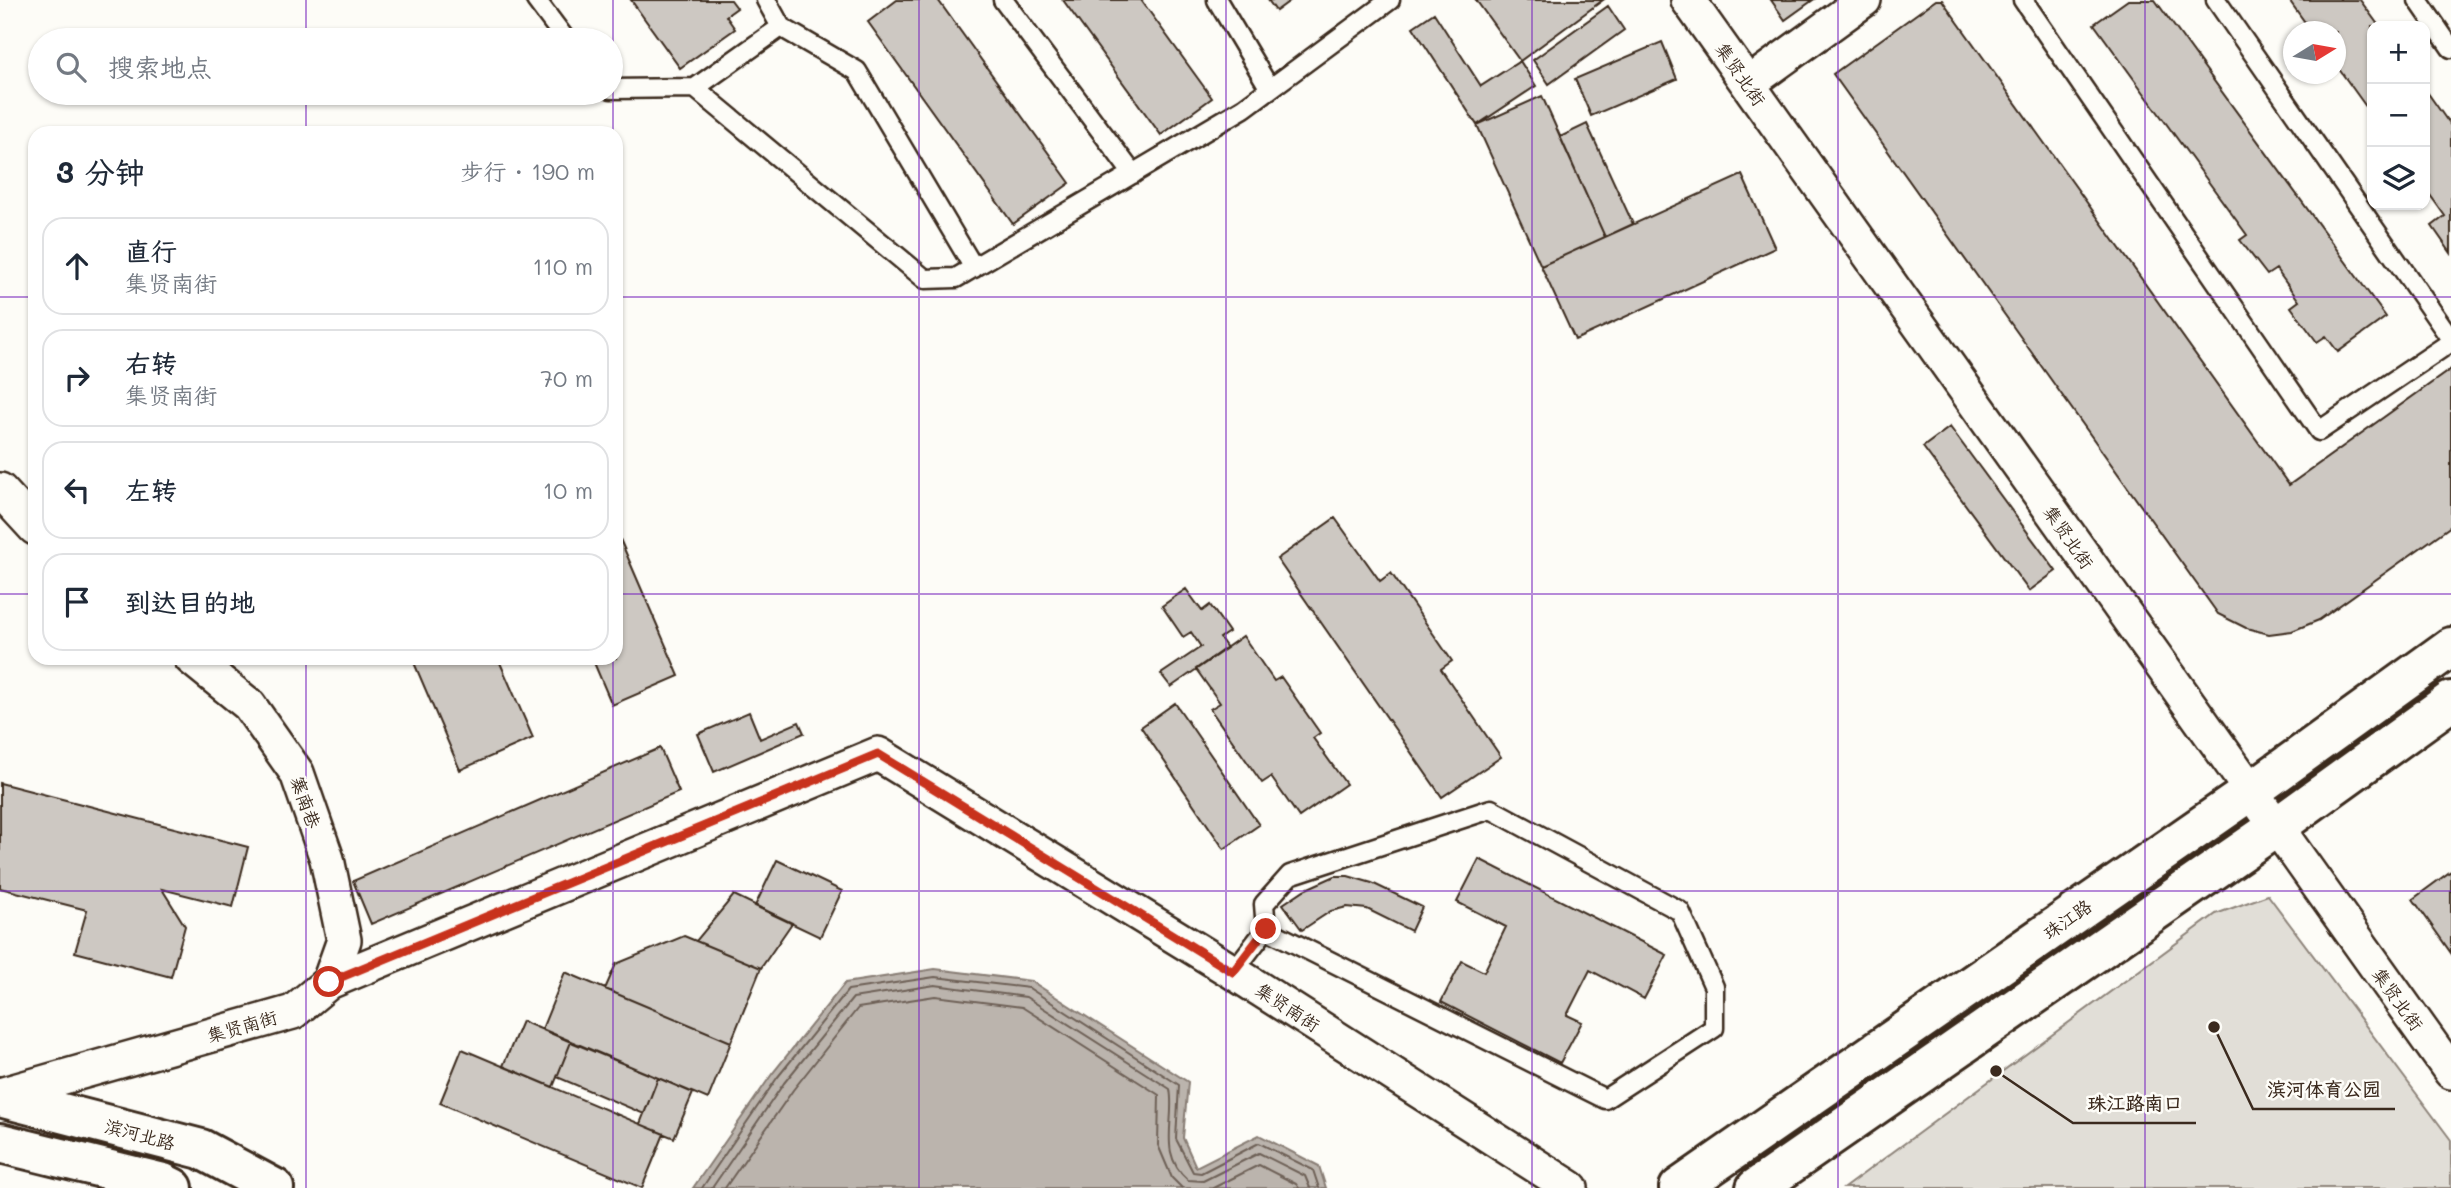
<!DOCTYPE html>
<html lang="zh">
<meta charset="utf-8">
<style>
:root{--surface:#fff;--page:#f6f6f7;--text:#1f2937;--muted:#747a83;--line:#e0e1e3}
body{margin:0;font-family:Mali,"LXGW WenKai TC",sans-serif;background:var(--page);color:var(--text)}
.controls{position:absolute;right:21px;top:21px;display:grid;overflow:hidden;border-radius:14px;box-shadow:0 2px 5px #0004}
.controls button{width:63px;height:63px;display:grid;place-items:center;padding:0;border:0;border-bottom:2px solid var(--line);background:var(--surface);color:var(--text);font:35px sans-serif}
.compass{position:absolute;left:2283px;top:21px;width:63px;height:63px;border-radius:50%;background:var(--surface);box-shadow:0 2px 5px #0004;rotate:79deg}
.stop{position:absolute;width:21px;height:21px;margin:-16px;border:5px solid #c8321e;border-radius:50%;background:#fff}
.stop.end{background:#c8321e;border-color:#fff;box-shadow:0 2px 7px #0008}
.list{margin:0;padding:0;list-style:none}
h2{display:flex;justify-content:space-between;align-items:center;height:91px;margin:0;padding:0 28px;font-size:30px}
h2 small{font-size:23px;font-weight:400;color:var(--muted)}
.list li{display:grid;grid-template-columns:46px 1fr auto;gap:21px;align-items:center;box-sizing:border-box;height:98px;margin:0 14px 14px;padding:0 14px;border:2px solid var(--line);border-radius:21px}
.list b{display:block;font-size:26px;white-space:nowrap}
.list p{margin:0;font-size:23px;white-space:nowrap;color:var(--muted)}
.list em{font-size:23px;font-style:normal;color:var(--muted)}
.icon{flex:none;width:38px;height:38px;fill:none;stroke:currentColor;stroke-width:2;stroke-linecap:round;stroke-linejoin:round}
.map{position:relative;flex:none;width:2451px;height:1188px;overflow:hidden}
.search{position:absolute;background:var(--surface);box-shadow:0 2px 5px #0004;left:28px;top:28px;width:595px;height:77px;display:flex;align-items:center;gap:18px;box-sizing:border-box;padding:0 24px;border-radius:38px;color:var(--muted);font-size:26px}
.panel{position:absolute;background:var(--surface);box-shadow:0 2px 5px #0004;left:28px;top:126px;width:595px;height:539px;border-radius:21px}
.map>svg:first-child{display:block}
</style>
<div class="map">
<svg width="2451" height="1188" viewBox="0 0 2451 1188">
<rect width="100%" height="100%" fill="#fdfcf7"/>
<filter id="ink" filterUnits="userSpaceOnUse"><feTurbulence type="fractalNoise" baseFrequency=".0143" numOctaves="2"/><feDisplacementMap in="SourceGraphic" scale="14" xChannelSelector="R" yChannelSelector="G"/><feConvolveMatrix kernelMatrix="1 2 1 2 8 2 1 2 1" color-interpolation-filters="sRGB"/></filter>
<g filter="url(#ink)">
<path fill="#e1ded7" stroke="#8e847a" stroke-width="2" d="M 2268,895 L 2451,1140 L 2451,1188 L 1844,1188 L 2216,914 Z"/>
<path fill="#bbb4ad" stroke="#887d74" stroke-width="2" d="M 935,969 L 1031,981 L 1188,1082 L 1183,1138 L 1196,1167 L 1259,1135 L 1319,1166 L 1326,1188 L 693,1188 L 772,1074 L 845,983 Z"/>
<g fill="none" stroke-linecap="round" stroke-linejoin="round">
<path stroke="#6e6157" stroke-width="2" d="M 702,1188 L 777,1078 L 848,990 L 935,977 L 1029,988 L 1179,1085 L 1176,1139 L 1193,1172 L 1201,1173 L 1259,1143 L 1313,1170 L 1319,1188
M 712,1188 L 784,1083 L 853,998 L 935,985 L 1026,997 L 1170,1089 C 1176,1120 1157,1154 1188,1180 L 1203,1181 L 1259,1153 L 1305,1176 L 1310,1188
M 725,1188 L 793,1090 L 858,1008 L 935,996 L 1022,1007 L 1159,1095 L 1158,1145 L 1172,1178 L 1182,1188
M 1213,1188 L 1259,1165 L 1296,1184 L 1299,1188"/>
</g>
<path fill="#cdc8c2" stroke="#3b2a1e" stroke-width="2" d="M 631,0 L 731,0 L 737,8 L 726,16 L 735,29 L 680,68 Z
M 897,0 L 938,0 L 1070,183 L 1013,224 L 868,22 Z
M 1063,0 L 1141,0 L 1212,98 L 1161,135 Z
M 1268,0 L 1291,0 L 1276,11 Z
M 1476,0 L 1603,0 L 1520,61 Z
M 1771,0 L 1813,0 L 1785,20 Z
M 1936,0 L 1942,0 L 2289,485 L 2451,369 L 2451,526 L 2319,620 L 2292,631 L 2269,634 L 2246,628 L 2218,614 L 1833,74 Z
M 2128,0 L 2155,0 L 2386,317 L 2338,352 L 2326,336 L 2317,342 L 2291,307 L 2299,301 L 2276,269 L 2267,275 L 2240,240 L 2247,235 L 2094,24 Z
M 2289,0 L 2360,0 L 2379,26 L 2372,26 L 2372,115 L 2336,65 L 2336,32 L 2312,32 Z
M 1608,6 L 1624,30 L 1549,84 L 1533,60 Z
M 1434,13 L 1481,86 L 1520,61 L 1536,86 L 1477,125 L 1413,27 Z
M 1662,42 L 1677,79 L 1591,116 L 1575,79 Z
M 2425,89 L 2451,126 L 2451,253 L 2432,226 L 2445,216 L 2425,188 Z
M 1542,96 L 1605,237 L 1541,266 L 1477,125 Z
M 1587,124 L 1633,224 L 1605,237 L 1560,137 Z
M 1742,175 L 1775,248 L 1575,340 L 1541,266 Z
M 1950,427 L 2056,571 L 2029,591 L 1923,447 Z
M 1335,518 L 1380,581 L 1391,573 L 1452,661 L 1441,669 L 1501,757 L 1442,797 L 1277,559 Z
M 616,530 L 679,676 L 612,705 L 592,658 L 616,658 Z
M 1186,589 L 1202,611 L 1210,605 L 1229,632 L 1220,638 L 1227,648 L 1171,687 L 1161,674 L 1201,647 L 1191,632 L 1183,637 L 1162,606 Z
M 1243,636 L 1274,681 L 1281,677 L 1320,733 L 1313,738 L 1346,784 L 1299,817 L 1271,777 L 1262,783 L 1210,709 L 1220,703 L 1196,669 Z
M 412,658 L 498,658 L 533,738 L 460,770 Z
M 1175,703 L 1259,825 L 1224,849 L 1141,727 Z
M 749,712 L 760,739 L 799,722 L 804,733 L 714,772 L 698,734 Z
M 660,748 L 679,792 L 371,924 L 353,881 Z
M 0,783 L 248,847 L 233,907 L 162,889 L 185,926 L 171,977 L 75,952 L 87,910 L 0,888 Z
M 1479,859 L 1667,955 L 1644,999 L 1590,970 L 1567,1015 L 1582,1022 L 1560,1063 L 1441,1002 L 1462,961 L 1484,972 L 1506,927 L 1457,902 Z
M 777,860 L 842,891 L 820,937 L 755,906 Z
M 2451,871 L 2451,953 L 2413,899 Z
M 1335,876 L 1348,876 L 1372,883 L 1422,907 L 1411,931 L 1367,909 L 1347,907 L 1331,911 L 1302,930 L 1283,904 L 1304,890 Z
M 734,895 L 792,923 L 761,968 L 696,941 Z
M 684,936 L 761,968 L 731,1042 L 605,989 L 616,964 Z
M 565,972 L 731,1042 L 708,1099 L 542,1029 Z
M 522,1021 L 571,1042 L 553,1087 L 503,1066 Z
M 571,1042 L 658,1078 L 644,1114 L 557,1077 Z
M 462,1049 L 664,1134 L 642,1188 L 440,1103 Z
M 658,1078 L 693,1093 L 674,1138 L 640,1124 Z"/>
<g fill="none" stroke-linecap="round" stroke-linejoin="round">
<g stroke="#3b2a1e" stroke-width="23">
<path id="service" d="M 536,0 L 566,40
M 766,0 L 781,27 L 857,71 L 974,268
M 1003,0 L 1133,174
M 1217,0 L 1270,89
M 2023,0 L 2319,431 L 2451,342
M 2216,0 L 2451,339
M 2418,0 L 2451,48
M 695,88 L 781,27
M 611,89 L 695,88 L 925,279 L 956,278 L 1244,108 L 1390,0
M 1233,972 L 1266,929 L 1605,1099 L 1714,1028 L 1714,987 L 1680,911 L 1491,809 L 1290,875 L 1264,904 L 1266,929"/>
</g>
<g stroke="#3b2a1e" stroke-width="38">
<path id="minor" d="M 1688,0 L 2451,1072
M 1748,84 L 1864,0
M 0,490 L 35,528
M 191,658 L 249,705 L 297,773 L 327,859 L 344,940 L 329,982
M 0,1095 L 293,1012 L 329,982 L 878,754 L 1233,972 L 1571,1188"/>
</g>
<g stroke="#3b2a1e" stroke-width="44">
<path id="secondary" d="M 0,1097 L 201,1149 L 274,1188
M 0,1143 L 163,1183 L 173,1188
M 1679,1188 L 2250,792 L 2451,647
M 1756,1188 L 2275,828 L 2451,701"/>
</g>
<use href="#service" stroke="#fdfcf7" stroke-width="18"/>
<use href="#minor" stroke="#fdfcf7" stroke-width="33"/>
<use href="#secondary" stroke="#fdfcf7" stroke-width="38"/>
</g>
</g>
<g fill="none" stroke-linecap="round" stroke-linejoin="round" filter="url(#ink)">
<path stroke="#c8321e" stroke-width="9" d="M 329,982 L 878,754 L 1233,972 L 1266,929"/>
</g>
<path fill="none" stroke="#7b2cbf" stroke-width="2" stroke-opacity="0.55" d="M 306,0 L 306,40M 613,0 L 613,133M 919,0 L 919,1188M 1226,0 L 1226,1188M 1532,0 L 1532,1188M 1838,0 L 1838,1188M 2145,0 L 2145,1188M 306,93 L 306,133M 0,297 L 35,297M 616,297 L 2451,297M 0,594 L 35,594M 616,594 L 2451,594M 306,658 L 306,1188M 613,658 L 613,1188M 0,891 L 2451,891"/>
<g text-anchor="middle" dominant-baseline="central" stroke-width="5" stroke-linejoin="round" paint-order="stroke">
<g font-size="18" fill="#3b2a1e" stroke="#fdfcf7">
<text transform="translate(1741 74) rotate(55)">集贤北街</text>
<text transform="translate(2069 537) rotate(55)">集贤北街</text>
<text transform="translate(306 802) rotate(70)">寨南巷</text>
<text transform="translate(2067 919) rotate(-35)">珠江路</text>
<text transform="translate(2398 999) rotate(54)">集贤北街</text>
<text transform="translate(1288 1007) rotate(33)">集贤南街</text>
<text transform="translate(242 1026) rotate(-16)">集贤南街</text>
<text transform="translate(140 1134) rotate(15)">滨河北路</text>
</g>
</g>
<path fill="none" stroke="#3b2a1e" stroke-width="2.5" d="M2214 1027L2253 1109H2395M1996 1071L2073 1123H2196"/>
<g fill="#3b2a1e" stroke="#fdfcf7" stroke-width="2.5">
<circle cx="2214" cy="1027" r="7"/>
<circle cx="1996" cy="1071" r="7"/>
</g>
<g font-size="19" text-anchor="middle" font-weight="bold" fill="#3b2a1e" stroke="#fdfcf7" stroke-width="5" stroke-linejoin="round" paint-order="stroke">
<text x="2324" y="1096">滨河体育公园</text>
<text x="2135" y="1110">珠江路南口</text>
</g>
</svg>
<div class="controls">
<button>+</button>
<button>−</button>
<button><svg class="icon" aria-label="layers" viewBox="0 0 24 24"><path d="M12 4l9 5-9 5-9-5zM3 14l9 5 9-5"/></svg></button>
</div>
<svg class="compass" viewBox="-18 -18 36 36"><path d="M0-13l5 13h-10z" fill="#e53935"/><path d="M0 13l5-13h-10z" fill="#747a83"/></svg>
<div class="stop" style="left:329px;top:982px"></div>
<div class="stop end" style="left:1266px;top:929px"></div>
<div class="search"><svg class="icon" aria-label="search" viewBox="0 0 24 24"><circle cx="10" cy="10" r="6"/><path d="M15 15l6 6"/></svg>搜索地点</div>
<section class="panel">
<h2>3 分钟<small>步行 · 190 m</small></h2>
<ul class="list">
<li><svg class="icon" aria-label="ahead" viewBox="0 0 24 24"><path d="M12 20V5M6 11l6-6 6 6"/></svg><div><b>直行</b><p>集贤南街</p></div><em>110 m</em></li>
<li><svg class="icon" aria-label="right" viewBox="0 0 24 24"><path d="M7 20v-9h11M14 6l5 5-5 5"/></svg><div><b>右转</b><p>集贤南街</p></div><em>70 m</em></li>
<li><svg class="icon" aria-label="left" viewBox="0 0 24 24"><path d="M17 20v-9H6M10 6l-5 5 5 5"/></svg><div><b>左转</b></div><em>10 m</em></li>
<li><svg class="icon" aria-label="arrive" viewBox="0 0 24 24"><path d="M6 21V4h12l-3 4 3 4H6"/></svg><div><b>到达目的地</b></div></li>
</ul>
</section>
</div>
